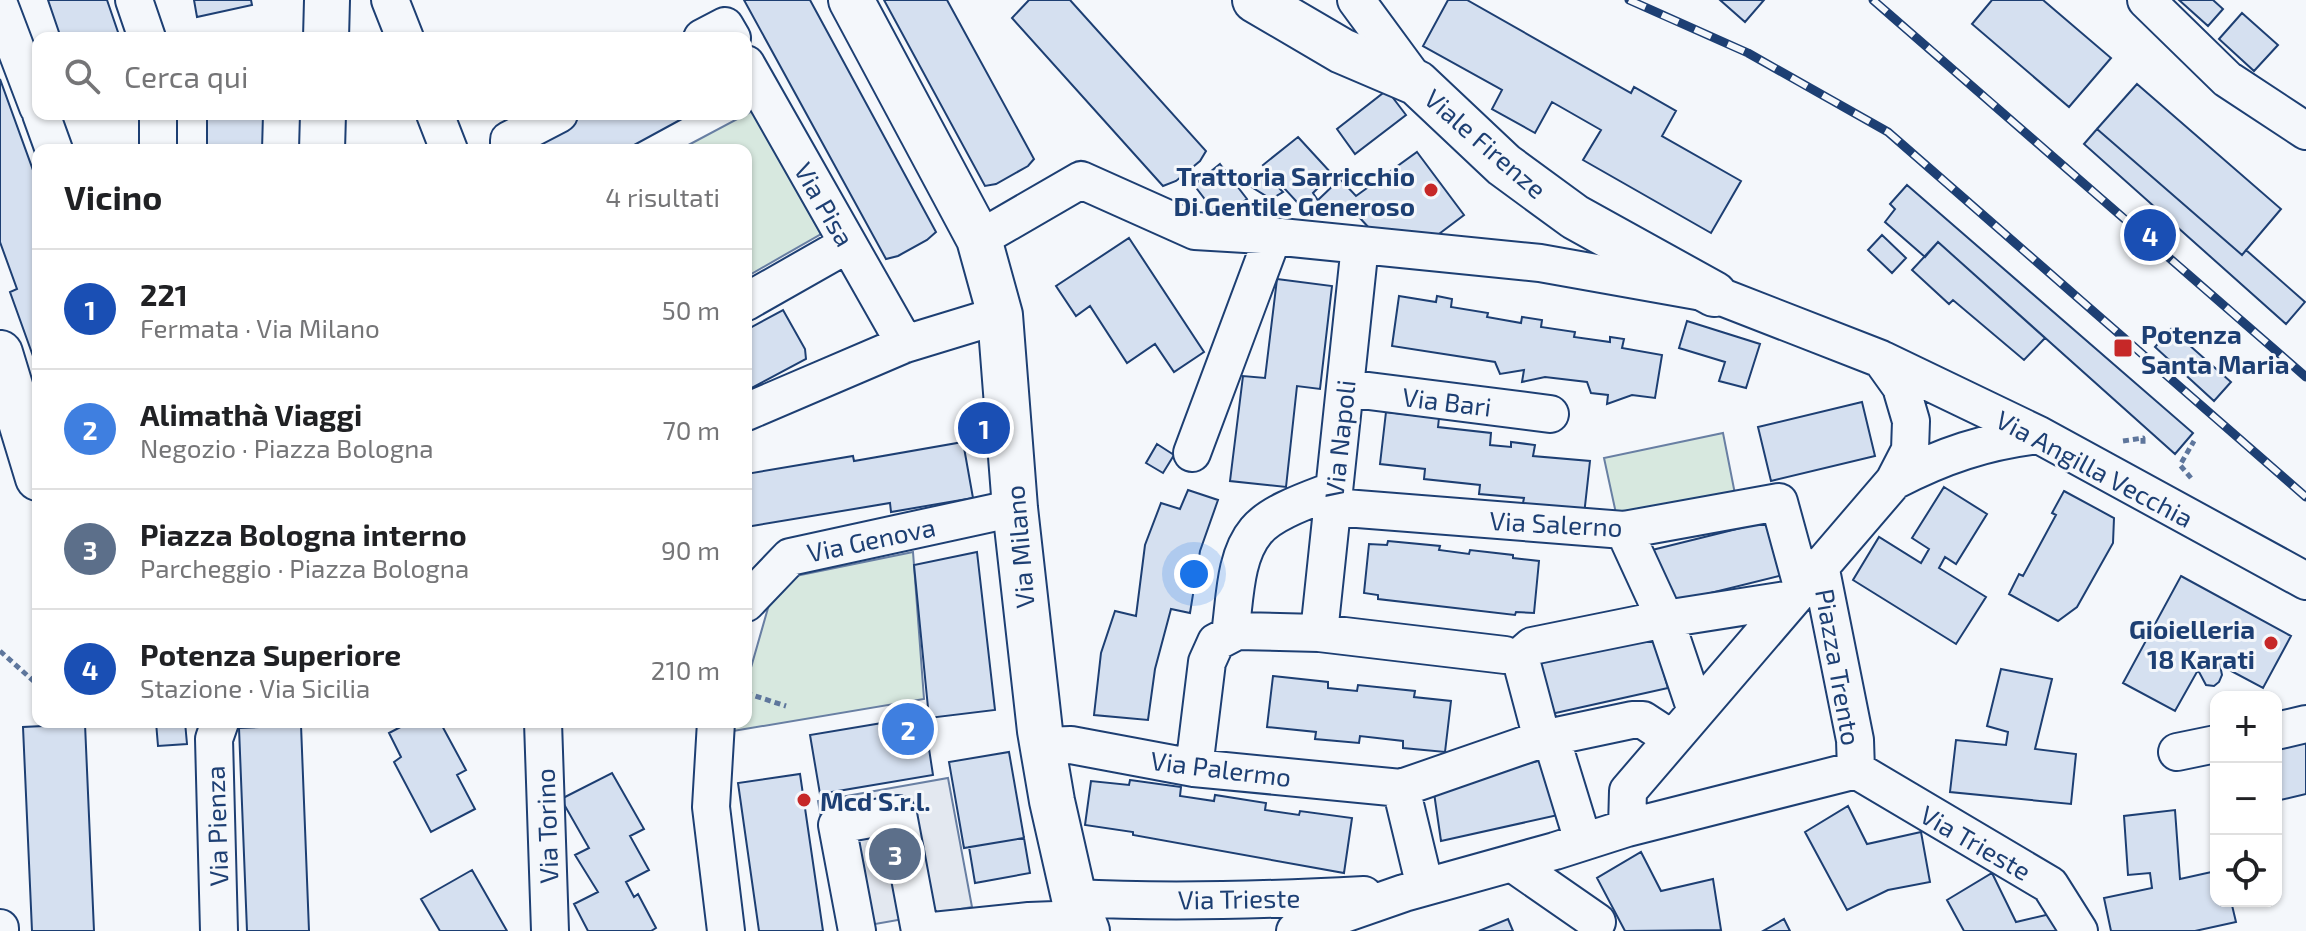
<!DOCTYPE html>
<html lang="it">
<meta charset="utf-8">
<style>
:root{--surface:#fff;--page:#f6f6f6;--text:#202124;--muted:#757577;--line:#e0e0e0;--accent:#c62828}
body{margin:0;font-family:"Exo 2",sans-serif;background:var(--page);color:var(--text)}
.controls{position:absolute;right:24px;bottom:24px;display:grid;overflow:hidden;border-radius:16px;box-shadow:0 2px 6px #0004}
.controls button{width:72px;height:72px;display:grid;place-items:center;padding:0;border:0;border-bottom:2px solid var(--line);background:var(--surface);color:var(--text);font:40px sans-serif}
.you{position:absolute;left:1194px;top:574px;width:28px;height:28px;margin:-20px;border:6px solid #fff;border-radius:50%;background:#1a73e8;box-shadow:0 0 0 12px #1a73e833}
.badge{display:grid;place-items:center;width:52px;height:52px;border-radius:50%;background:var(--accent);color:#fff;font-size:26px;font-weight:700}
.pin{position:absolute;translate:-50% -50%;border:4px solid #fff;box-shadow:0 2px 8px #0006}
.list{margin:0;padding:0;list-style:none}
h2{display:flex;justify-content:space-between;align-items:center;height:104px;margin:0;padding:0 32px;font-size:34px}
h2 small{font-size:26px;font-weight:400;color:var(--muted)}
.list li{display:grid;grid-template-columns:52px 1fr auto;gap:24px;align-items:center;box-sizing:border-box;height:120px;padding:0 32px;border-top:2px solid var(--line)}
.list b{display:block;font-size:30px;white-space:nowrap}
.list p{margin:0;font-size:26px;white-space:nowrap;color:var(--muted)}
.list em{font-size:26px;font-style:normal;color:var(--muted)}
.icon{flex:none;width:44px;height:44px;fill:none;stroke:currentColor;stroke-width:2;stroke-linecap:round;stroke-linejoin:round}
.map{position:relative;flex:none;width:2306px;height:931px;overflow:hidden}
.search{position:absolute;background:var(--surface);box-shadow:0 2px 6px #0004;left:32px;top:32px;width:720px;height:88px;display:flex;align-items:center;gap:20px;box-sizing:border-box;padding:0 28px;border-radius:16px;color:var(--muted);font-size:30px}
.panel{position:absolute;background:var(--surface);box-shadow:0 2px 6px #0004;left:32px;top:144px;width:720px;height:584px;border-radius:16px}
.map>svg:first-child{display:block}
</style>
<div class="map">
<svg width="2306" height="931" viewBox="0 0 2306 931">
<rect width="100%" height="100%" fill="#f4f7fb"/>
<path fill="#d7e8df" stroke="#687fa3" stroke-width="2" d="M 754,110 L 821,234 L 746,277 L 746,150 L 679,150 Z
M 1723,433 L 1735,494 L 1617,518 L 1604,458 Z
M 913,552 L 924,699 L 733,731 L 735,722 L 746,722 L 746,685 L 776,580 Z"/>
<path fill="#e3e8f0" stroke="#687fa3" stroke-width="2" d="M 948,778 L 972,907 L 841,930 L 818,801 Z"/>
<path fill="#d5e0f0" stroke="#1d3f73" stroke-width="2" d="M 48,0 L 107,0 L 120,38 L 61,38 Z
M 194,0 L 251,0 L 252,5 L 197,17 Z
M 744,0 L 810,0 L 936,232 L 927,240 L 898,256 L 886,259 Z
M 884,0 L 947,0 L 1034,159 L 1028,166 L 996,184 L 985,186 Z
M 1029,0 L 1070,0 L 1206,151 L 1200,161 L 1176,181 L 1163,186 L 1012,18 Z
M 1448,0 L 1467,0 L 1631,93 L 1634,87 L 1676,111 L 1662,136 L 1741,181 L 1711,233 L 1583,160 L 1601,130 L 1552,102 L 1535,133 L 1492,109 L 1502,90 L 1423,46 Z
M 1720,0 L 1764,0 L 1745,22 Z
M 1992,0 L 2043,0 L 2111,58 L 2069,107 L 1972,24 Z
M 2179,0 L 2213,0 L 2223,9 L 2208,26 Z
M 2242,13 L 2278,45 L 2254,71 L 2219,39 Z
M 209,35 L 264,36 L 264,38 L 209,38 Z
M 0,79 L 38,184 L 38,370 L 10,292 L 17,289 L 0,242 Z
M 2137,84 L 2281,209 L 2242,255 L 2097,129 Z
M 1387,90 L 1406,115 L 1355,154 L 1337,129 Z
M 207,114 L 263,114 L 262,150 L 207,150 Z
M 576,114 L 691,114 L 625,150 L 516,150 Z
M 2097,129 L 2242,255 L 2246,250 L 2305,302 L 2286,324 L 2084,144 Z
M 1298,137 L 1332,174 L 1313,193 L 1319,202 L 1307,213 L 1263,165 Z
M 1417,152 L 1464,215 L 1431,240 L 1370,229 L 1349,206 L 1336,217 L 1318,200 L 1340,179 L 1356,196 Z
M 1220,164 L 1247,199 L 1220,219 L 1194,185 Z
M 1263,172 L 1283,192 L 1271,199 L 1250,186 Z
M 1907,185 L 2193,433 L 2175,454 L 1938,242 L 1925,257 L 1885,222 L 1895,209 L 1890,204 Z
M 1882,235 L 1906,258 L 1892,273 L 1868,250 Z
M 1129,238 L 1204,352 L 1174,372 L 1155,344 L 1127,363 L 1090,306 L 1076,316 L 1056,286 Z
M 1938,242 L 2045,338 L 2024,360 L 1953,300 L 1949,304 L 1912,270 Z
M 1277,279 L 1332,286 L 1320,389 L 1297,386 L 1286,487 L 1230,481 L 1243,376 L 1265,378 Z
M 1399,296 L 1436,302 L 1437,296 L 1452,299 L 1451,307 L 1488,313 L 1487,317 L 1521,323 L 1522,317 L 1542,320 L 1541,327 L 1575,332 L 1574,337 L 1610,342 L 1610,337 L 1624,339 L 1622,348 L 1662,355 L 1655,398 L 1632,395 L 1607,404 L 1608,395 L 1591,393 L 1587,382 L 1545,377 L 1522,382 L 1524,370 L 1500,374 L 1495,362 L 1392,346 Z
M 783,310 L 805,349 L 806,359 L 746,391 L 746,330 Z
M 1687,321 L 1760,344 L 1746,388 L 1719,381 L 1725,362 L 1679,348 Z
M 2171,329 L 2231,382 L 2214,401 L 2155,347 Z
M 1862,402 L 1875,456 L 1771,481 L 1758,427 Z
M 1386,412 L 1439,418 L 1438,427 L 1491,433 L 1490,445 L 1511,447 L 1511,442 L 1535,445 L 1533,456 L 1590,461 L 1584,515 L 1522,508 L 1524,498 L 1479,494 L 1480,485 L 1424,479 L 1425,469 L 1380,464 Z
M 963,442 L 973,498 L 891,512 L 890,503 L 746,527 L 746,474 L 853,456 L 854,461 Z
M 1157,444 L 1174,455 L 1163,473 L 1146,463 Z
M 1944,487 L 1987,514 L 1956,564 L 1945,557 L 1939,568 L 1986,597 L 1956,644 L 1853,580 L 1879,537 L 1921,563 L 1929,549 L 1912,538 Z
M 1188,490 L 1218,500 L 1200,551 L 1190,613 L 1171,609 L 1155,669 L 1148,720 L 1094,715 L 1101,653 L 1115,611 L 1136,616 L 1145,545 L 1161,503 L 1180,509 Z
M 2064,491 L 2114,518 L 2113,543 L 2077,607 L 2058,621 L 2009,594 L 2019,574 L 2023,576 L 2056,515 L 2052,513 Z
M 1769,521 L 1783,575 L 1666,604 L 1652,550 Z
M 1388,541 L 1440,546 L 1439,550 L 1469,554 L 1470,550 L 1513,555 L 1513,558 L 1539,561 L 1534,613 L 1516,612 L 1515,615 L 1378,599 L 1378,595 L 1364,593 L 1369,544 L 1387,545 Z
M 977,552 L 995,710 L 929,718 L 914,565 Z
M 2181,576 L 2291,636 L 2263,688 L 2220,665 L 2222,675 L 2219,682 L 2214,686 L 2206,685 L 2198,670 L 2175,711 L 2123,683 Z
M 1652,633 L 1668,688 L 1542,716 L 1534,661 Z
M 2001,669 L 2052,679 L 2035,749 L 2076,754 L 2071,804 L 1950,792 L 1956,740 L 2006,745 L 2008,732 L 1987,726 Z
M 1273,676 L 1328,682 L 1328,688 L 1357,691 L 1358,685 L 1415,691 L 1414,697 L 1451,701 L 1445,752 L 1403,748 L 1403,741 L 1360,736 L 1359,743 L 1315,739 L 1316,732 L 1267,727 Z
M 924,716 L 933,775 L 820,794 L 810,735 Z
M 156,722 L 185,722 L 187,744 L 158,746 Z
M 410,722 L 440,722 L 466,770 L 457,775 L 475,809 L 431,832 L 394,762 L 401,757 L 389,733 Z
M 85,724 L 94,931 L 32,931 L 23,727 Z
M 301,725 L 309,931 L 247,931 L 239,728 Z
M 2306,733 L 2306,794 L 2276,801 L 2276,740 Z
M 1009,752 L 1024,838 L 964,848 L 949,762 Z
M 1551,758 L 1567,813 L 1441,841 L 1433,786 Z
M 612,773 L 644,829 L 630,836 L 649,870 L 626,882 L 634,897 L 638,894 L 656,928 L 651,931 L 588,931 L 574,904 L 598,892 L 575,855 L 589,848 L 561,799 Z
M 800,774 L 823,931 L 759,931 L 738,783 Z
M 1130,780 L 1181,787 L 1180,796 L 1214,801 L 1215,795 L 1266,803 L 1265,810 L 1299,815 L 1300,811 L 1352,818 L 1344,873 L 1133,835 L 1133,832 L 1085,825 L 1091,781 L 1129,785 Z
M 1848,806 L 1867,844 L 1921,832 L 1930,882 L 1888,890 L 1847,910 L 1805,832 Z
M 2175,810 L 2180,879 L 2216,871 L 2216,901 L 2231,901 L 2236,922 L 2195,931 L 2111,931 L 2104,898 L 2152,888 L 2150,873 L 2128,875 L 2124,816 Z
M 1024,838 L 1030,873 L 975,883 L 969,847 Z
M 1641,852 L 1661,891 L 1713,879 L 1721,930 L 1625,931 L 1597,878 Z
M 472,870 L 507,931 L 440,931 L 421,899 Z
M 1992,873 L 2016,922 L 2059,912 L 2062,931 L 1964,931 L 1947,900 Z
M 1508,919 L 1513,931 L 1479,931 Z
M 1784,919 L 1790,931 L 1763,931 Z"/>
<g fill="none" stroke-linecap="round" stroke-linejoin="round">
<g stroke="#1d3f73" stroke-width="40">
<path id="minor" d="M 134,0 L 147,38
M 390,0 L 405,38
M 1356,0 L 1417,83
M 2146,0 L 2227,79 L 2306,131
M 0,7 L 38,107
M 702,38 L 725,26 L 732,38
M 746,64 L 905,344
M 41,114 L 54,150
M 435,114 L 449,150
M 158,150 L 158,114
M 509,150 L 509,140 L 559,114
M 979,239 L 1081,180 L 1195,231 L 1262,235 L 1540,263 L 1714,294 L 1881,359 L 1901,387 L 1911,421 L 1910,450 L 1894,481 L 1628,791 L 1627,828
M 746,302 L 848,244
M 1883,360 L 2039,435 L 2306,581
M 1345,388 L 1550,414
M 746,412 L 905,344 L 1000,315
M 1192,453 L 1273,236
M 1894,481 C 1942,456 1986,441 2039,435
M 1332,507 L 1624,530 L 1779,502 L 1802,586
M 1624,530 L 1665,619 L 1532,646 L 1524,653 L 1522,664 L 1542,739 L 1632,720 L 1643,720 L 1672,739
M 1820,565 L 1855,740 L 1856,770
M 746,603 L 790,557 L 1015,508
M 1319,633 L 1505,655
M 1230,634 C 1235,602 1234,557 1256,531 C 1271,512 1311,499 1334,490
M 1696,711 L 1665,619 L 1792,599
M 543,722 L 550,931
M 716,722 L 711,807 L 726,931
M 2276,731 L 2306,724
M 1551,737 L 1583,841
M 1042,746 L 1071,745 L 1194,768 L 1401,788 L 1542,739
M 2177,752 L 2216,744
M 1194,768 L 1207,662 L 1216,642 L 1237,631 L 1319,633 L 1360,245
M 1856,770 L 2050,885 L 2079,931
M 1401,788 L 1425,887
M 1512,863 L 1597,922
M 1074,898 C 1170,903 1268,900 1364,895
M 0,928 L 0,931
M 219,931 L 214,739 L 220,722
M 857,931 L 837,825 L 898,814 L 920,931
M 933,931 L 1029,921 L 1082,919
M 1295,931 L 1404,893 L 1555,851 L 1627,828 L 1856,770"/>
</g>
<g stroke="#1d3f73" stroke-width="48">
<path id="major" d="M 851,0 L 979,239 L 1000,315 L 1015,508 L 1040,731 L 1052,801 L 1074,898 L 1087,931
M 1255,0 L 1342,51 L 1417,83 L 1504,165 L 1575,217 L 1714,294
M 326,38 L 327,0
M 322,150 L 323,114
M 0,353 L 38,478"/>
</g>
<path stroke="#5e769c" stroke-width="5" stroke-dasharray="6 4" stroke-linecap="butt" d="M 2123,441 L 2143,438 L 2143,446
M 2191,478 L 2180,465 L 2194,441
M 0,651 L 38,685
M 746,693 L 786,706"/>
<use href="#minor" stroke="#f4f7fb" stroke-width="36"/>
<use href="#major" stroke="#f4f7fb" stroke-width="44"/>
<g stroke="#1d3f73" stroke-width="9">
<path id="rail" d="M 1629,0 L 1748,53 L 1888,132 L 2306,497
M 1873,0 L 2306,377"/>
</g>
<use href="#rail" stroke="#f4f7fb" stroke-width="6" stroke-dasharray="18" stroke-linecap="butt"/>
</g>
<g fill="#c62828" stroke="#f4f7fb" stroke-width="3">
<circle cx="1431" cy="190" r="8"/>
<rect x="2113" y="338" width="20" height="20" rx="4"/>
<circle cx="2271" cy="643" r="8"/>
<circle cx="804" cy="800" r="8"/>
</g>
<g text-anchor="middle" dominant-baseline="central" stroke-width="6" stroke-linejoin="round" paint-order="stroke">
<g font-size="26" fill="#1d3f73" stroke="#f4f7fb">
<text transform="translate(1486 143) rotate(41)">Viale Firenze</text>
<text transform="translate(825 204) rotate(60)">Via Pisa</text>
<text transform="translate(1447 401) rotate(7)">Via Bari</text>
<text transform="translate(1339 439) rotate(-84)">Via Napoli</text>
<text transform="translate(2095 468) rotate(28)">Via Angilla Vecchia</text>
<text transform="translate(1556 523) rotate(3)">Via Salerno</text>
<text transform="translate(871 539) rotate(-12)">Via Genova</text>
<text transform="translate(1019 547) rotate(-95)">Via Milano</text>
<text transform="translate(1839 667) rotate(80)">Piazza Trento</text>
<text transform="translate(1221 768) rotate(7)">Via Palermo</text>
<text transform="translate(216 826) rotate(-92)">Via Pienza</text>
<text transform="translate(546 826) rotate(-92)">Via Torino</text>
<text transform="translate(1976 842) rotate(30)">Via Trieste</text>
<text transform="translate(1239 898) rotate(-1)">Via Trieste</text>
</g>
<g font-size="26" font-weight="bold" fill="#1d3f73" stroke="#f4f7fb" text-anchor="end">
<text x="1415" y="175">Trattoria Sarricchio<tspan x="1415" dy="30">Di Gentile Generoso</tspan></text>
<text x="2141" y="333" text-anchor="start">Potenza<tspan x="2141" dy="30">Santa Maria</tspan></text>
<text x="2255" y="628">Gioielleria<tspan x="2255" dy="30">18 Karati</tspan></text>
<text x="820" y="800" text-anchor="start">Mcd S.r.l.</text>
</g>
</g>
</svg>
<div class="controls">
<button>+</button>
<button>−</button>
<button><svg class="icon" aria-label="locate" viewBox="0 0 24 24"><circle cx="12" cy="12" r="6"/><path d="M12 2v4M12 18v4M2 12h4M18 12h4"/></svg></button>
</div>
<div class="you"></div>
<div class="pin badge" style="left:984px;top:428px;background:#1a4fb4">1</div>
<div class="pin badge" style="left:908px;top:729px;background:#3f7fe0">2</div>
<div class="pin badge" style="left:895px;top:854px;background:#5c6f8a">3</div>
<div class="pin badge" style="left:2150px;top:235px;background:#1a4fb4">4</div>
<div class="search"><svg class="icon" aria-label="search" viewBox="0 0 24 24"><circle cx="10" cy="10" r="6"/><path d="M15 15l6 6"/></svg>Cerca qui</div>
<section class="panel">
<h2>Vicino<small>4 risultati</small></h2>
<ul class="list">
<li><span class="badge" style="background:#1a4fb4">1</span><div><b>221</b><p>Fermata · Via Milano</p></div><em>50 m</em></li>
<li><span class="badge" style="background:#3f7fe0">2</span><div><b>Alimathà Viaggi</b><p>Negozio · Piazza Bologna</p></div><em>70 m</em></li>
<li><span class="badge" style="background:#5c6f8a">3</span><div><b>Piazza Bologna interno</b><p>Parcheggio · Piazza Bologna</p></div><em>90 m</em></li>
<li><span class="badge" style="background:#1a4fb4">4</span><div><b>Potenza Superiore</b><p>Stazione · Via Sicilia</p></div><em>210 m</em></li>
</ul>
</section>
</div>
